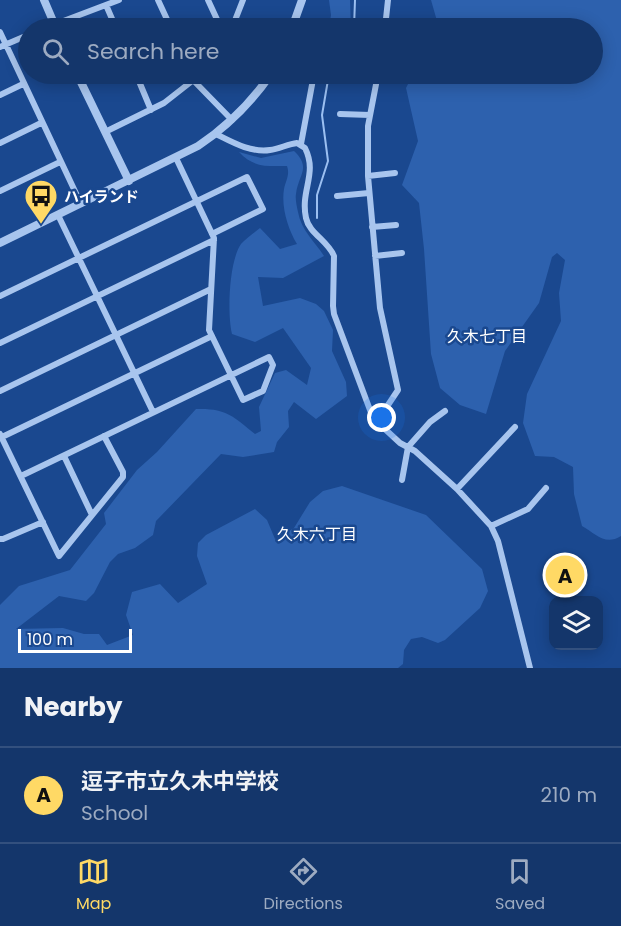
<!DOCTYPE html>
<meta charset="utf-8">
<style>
:root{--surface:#14366b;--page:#214173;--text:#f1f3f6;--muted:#9dabc1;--line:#33507e;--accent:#ffd965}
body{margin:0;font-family:Poppins,"Noto Sans JP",sans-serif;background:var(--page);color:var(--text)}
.controls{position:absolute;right:18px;bottom:18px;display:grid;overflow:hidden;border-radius:12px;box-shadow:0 3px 15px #0003}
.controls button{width:54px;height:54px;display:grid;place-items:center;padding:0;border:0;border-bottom:2px solid var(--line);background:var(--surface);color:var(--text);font:30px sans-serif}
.scale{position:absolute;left:18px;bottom:15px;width:114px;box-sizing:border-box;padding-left:6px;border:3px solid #fff;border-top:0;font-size:16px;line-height:21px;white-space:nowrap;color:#fff;-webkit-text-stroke:4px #1a488f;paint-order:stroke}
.you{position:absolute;left:382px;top:418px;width:21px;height:21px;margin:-15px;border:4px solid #fff;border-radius:50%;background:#1a73e8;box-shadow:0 0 0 9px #1a73e833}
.badge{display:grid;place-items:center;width:39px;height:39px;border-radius:50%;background:var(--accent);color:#111;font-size:20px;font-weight:700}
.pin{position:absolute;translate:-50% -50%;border:3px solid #fff;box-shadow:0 2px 6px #0006}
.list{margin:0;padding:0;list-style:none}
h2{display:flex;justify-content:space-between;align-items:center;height:78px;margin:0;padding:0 24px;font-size:26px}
h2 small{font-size:20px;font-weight:400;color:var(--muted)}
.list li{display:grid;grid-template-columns:39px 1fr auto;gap:18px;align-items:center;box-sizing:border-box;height:96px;padding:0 24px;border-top:2px solid var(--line)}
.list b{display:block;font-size:22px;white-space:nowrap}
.list p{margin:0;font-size:20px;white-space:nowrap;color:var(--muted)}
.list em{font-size:20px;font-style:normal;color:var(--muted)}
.icon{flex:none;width:33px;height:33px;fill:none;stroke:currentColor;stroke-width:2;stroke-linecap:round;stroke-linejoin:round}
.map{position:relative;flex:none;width:621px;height:668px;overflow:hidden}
.search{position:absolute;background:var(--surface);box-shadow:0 3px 15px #0003;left:18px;right:18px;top:18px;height:66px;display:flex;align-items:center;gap:15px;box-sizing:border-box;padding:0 21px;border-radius:33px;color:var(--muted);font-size:22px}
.sheet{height:174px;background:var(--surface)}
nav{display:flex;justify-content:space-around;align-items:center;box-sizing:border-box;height:84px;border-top:2px solid var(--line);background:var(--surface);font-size:16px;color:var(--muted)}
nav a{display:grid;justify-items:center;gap:3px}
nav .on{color:var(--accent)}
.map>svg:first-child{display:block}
</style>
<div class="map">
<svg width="621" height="668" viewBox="0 0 621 668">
<rect width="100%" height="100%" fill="#1a488f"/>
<path fill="#2d61ae" d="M 329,0 L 350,0 L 351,28 L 329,28 L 331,15 Z
M 431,0 L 621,0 L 621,536 C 605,546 596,534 582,526 L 574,494 L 573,467 L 554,457 L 535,456 L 523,423 L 527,394 L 561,321 L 559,293 L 565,260 L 557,253 L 552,257 L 539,303 L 505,351 L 486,414 L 460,405 L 440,388 L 431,354 L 424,249 L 419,203 L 402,185 L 418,141 L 406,88 L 413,74 L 592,74 L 592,28 L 433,28 L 437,21 Z
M 294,151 C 312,168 298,175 296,194 C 295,199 297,207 298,212 C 301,230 315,242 324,256 L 283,278 L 258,277 L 263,306 L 300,298 L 316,304 L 324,311 L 333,330 L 332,351 L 346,382 L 347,396 L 316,419 L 294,402 L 288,411 L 289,427 L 277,442 L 274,452 L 243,457 L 221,454 L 156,521 L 153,535 L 135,548 L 118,554 L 110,562 L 94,593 L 86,601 L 59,596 L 16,629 L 63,628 L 84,634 L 99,634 L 107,645 L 133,635 L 126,615 L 132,592 L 160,584 L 178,603 L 207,584 L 197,556 L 198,543 L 206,535 L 255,509 L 267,520 L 275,539 L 294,528 L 310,502 L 323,491 L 342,486 L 426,515 L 482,569 L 488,591 L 480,608 L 445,640 L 438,643 L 422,637 L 411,639 L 404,650 L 403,664 L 398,668 L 0,668 L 0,605 L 19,586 L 70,570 L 106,524 L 104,513 L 137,470 L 157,452 L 196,409 C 226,408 233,416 255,434 L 261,431 L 259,407 L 275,373 L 286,370 L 307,385 L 311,368 L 283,328 L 255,342 L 232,334 C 227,314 229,261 241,244 C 246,238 254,233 260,228 L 280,249 L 297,244 C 288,229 281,207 284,189 C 286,180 290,175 287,166 C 267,166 254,168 239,152 L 261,158 Z"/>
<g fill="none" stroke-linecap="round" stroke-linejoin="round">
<path stroke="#9bbff1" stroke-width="2" d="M 354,28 L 355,0
M 317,218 L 317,195 L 328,161 L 322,115 L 329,74"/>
<path stroke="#a8c5ee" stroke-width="6" d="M 158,0 L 171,28
M 208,0 L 221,28
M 106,5 L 116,28
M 45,28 L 119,0
M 232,28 L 243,0
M 385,28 L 388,0
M 0,32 L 81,204
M 0,47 L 28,35
M 136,74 L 151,110
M 190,74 L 194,81 L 232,120
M 0,95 L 23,84
M 340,114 L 370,115
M 105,132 L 164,103 L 201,74
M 216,134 C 232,142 251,153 270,150 C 279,149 288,144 297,143 L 305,148 C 318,174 300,190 306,218 C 309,233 328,241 334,256 L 333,306 L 334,314 L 373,418 L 400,443 L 415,451 L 457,489 L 491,526 L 498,541 L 530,668
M 0,143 L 41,123
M 301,144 L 314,74
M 368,176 L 395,173
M 0,191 L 60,162
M 337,196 L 369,193
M 58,215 L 153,412
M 372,227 L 396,225
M 375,256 L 402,253
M 0,296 L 247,177 L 263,209 L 212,234
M 0,343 L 214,240
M 0,391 L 211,289
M 376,423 L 398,390 L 380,308 L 368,176 L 368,126 L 378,74
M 0,434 L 59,556 L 123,477 L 123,472 L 104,436
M 2,437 L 212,336
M 64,456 L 92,515
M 21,476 L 269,357 L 273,365 L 263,391 L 243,400 L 209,330 L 214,238 L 176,158
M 402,480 L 408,447 L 430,422 L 445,411
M 457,489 L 515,427
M 491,526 L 528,509 L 546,488
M 0,539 L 3,539 L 43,522"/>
<path stroke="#a8c5ee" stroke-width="8" d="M 44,0 L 56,28
M 292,28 L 302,0
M 77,74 L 129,181
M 0,243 L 198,146 C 228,126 251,103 271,74"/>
</g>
<defs>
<g id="bus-pin" transform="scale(1.725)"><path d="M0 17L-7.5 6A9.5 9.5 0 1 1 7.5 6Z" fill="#ffd965" stroke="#1a488f"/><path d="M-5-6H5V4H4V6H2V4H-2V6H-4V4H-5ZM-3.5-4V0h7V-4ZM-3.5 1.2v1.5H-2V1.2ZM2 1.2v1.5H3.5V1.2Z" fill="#111"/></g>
</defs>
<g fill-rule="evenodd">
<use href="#bus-pin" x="41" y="196"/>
</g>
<g text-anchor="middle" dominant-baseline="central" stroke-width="5" stroke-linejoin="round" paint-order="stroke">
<g font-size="15" font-weight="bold" fill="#fff" stroke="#1a488f" text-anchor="start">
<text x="64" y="196">ハイランド</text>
</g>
<g font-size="16" fill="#fff" stroke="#1a488f">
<text x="487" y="336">久木七丁目</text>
<text x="317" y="534">久木六丁目</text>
</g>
</g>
</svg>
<div class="controls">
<button><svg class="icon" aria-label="layers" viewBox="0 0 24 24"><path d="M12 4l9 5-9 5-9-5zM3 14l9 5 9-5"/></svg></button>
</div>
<div class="scale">100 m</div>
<div class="you"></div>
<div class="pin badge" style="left:565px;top:575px">A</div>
<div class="search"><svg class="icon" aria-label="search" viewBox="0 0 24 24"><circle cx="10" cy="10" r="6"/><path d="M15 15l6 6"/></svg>Search here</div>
</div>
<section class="sheet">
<h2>Nearby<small></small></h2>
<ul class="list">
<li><span class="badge">A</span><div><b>逗子市立久木中学校</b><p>School</p></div><em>210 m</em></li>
</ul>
</section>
<nav>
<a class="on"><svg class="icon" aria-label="map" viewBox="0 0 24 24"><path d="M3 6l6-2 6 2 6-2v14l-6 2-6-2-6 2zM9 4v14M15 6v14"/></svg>Map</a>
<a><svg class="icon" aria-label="directions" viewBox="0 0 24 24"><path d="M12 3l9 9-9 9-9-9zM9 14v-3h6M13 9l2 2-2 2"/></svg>Directions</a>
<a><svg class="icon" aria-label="saved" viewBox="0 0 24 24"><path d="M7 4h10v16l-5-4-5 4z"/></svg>Saved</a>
</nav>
